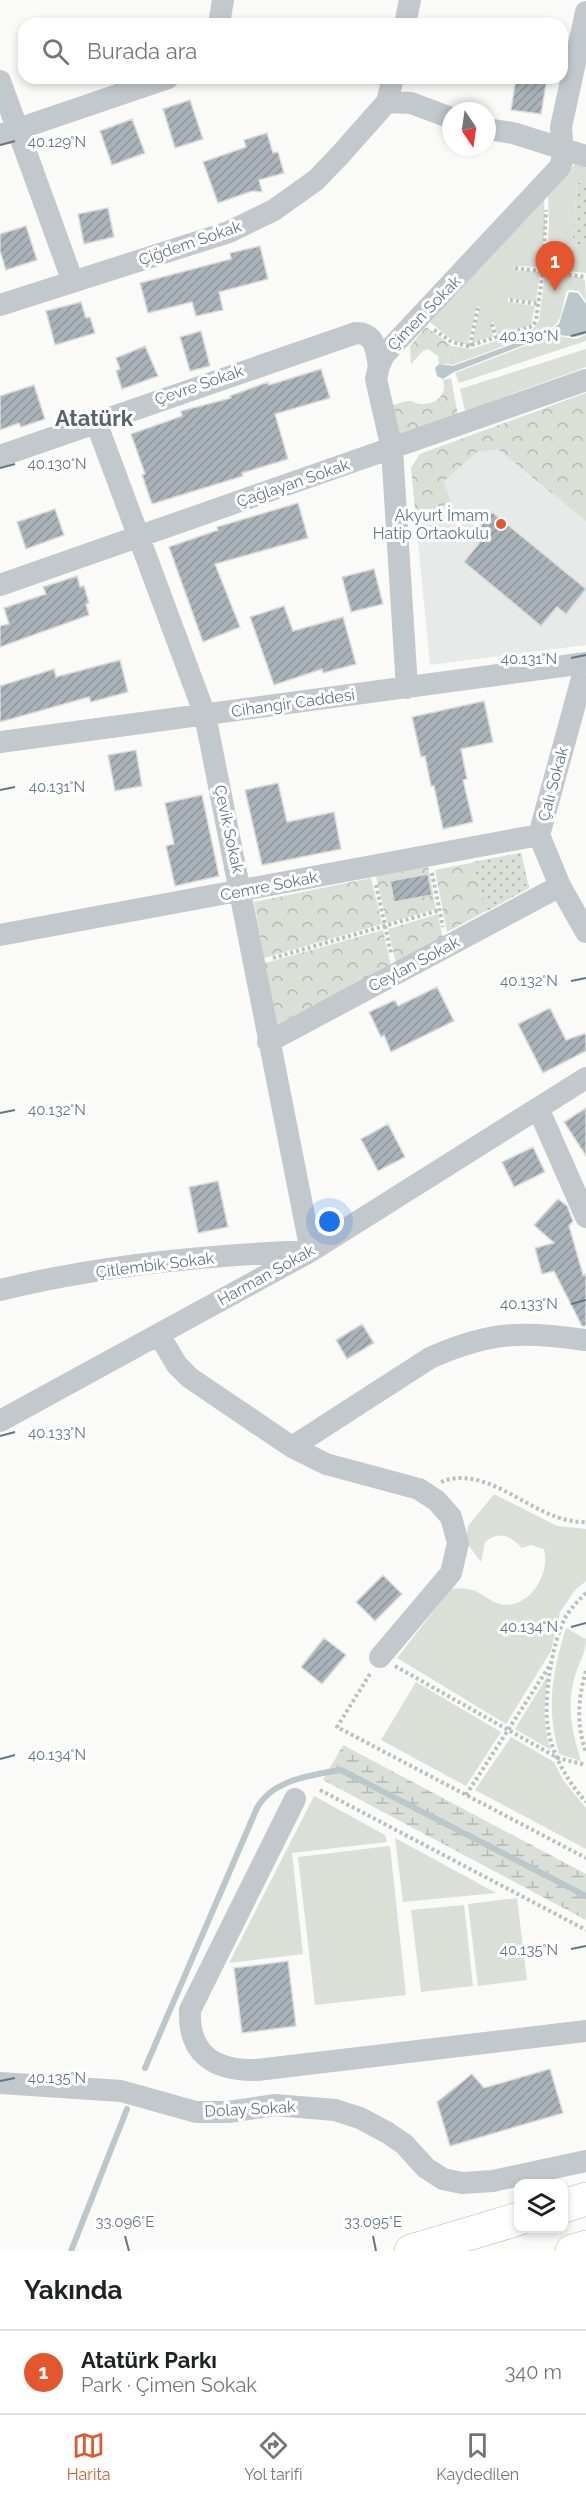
<!DOCTYPE html>
<html lang="tr">
<meta charset="utf-8">
<style>
:root{--surface:#fff;--page:#f2f2f2;--text:#202124;--muted:#757577;--line:#e0e0e0;--accent:#e4572e}
body{margin:0;font-family:Raleway,sans-serif;background:var(--page);color:var(--text)}
.controls{position:absolute;right:18px;bottom:18px;display:grid;overflow:hidden;border-radius:12px;box-shadow:0 3px 9px #0003}
.controls button{width:54px;height:54px;display:grid;place-items:center;padding:0;border:0;border-bottom:2px solid var(--line);background:var(--surface);color:var(--text);font:30px sans-serif}
.compass{position:absolute;left:442px;top:102px;width:54px;height:54px;border-radius:50%;background:var(--surface);box-shadow:0 3px 9px #0003;rotate:167deg}
.you{position:absolute;left:330px;top:1222px;width:21px;height:21px;margin:-15px;border:4px solid #fff;border-radius:50%;background:#1a73e8;box-shadow:0 0 0 9px #1a73e833}
.badge{display:grid;place-items:center;width:39px;height:39px;border-radius:50%;background:var(--accent);color:#fff;font-size:20px;font-weight:700}
.pin{position:absolute;translate:-50% -50px;filter:drop-shadow(0 2px 3px #0008)}
.pin::after{content:'';position:absolute;top:32px;width:21px;height:18px;background:inherit;clip-path:polygon(0 0,100% 0,50% 100%)}
.list{margin:0;padding:0;list-style:none}
h2{display:flex;justify-content:space-between;align-items:center;height:78px;margin:0;padding:0 24px;font-size:26px}
h2 small{font-size:20px;font-weight:400;color:var(--muted)}
.list li{display:grid;grid-template-columns:39px 1fr auto;gap:18px;align-items:center;box-sizing:border-box;height:84px;padding:0 24px;border-top:2px solid var(--line)}
.list b{display:block;font-size:22px;white-space:nowrap}
.list p{margin:0;font-size:20px;white-space:nowrap;color:var(--muted)}
.list em{font-size:20px;font-style:normal;color:var(--muted)}
.icon{flex:none;width:33px;height:33px;fill:none;stroke:currentColor;stroke-width:2;stroke-linecap:round;stroke-linejoin:round}
.map{position:relative;flex:none;width:586px;height:2251px;overflow:hidden}
.search{position:absolute;background:var(--surface);box-shadow:0 3px 9px #0003;left:18px;right:18px;top:18px;height:66px;display:flex;align-items:center;gap:15px;box-sizing:border-box;padding:0 21px;border-radius:18px;color:var(--muted);font-size:22px}
.sheet{height:162px;background:var(--surface)}
nav{display:flex;justify-content:space-around;align-items:center;box-sizing:border-box;height:84px;border-top:2px solid var(--line);background:var(--surface);font-size:16px;color:var(--muted)}
nav a{display:grid;justify-items:center;gap:3px}
nav .on{color:var(--accent)}
.map>svg:first-child{display:block}
</style>
<div class="map">
<svg width="586" height="2251" viewBox="0 0 586 2251">
<defs>
<pattern id="forest-crowns" width="20" height="18" patternUnits="userSpaceOnUse" patternTransform="scale(1.5)"><rect width="20" height="18" fill="#dadfd7"/><path d="M2 6a3 3 0 1 1 6 0M12 15a3 3 0 1 1 6 0" fill="none" stroke="#b4b9b4"/></pattern>
<pattern id="wetland-marsh" width="20" height="14" patternUnits="userSpaceOnUse" patternTransform="scale(1.5)"><rect width="20" height="14" fill="#dadfd7"/><path d="M1 5h8M5 5V1M11 12h8M15 12V8" fill="none" stroke="#b4b9b4"/></pattern>
<pattern id="park-dots" width="8" height="8" patternUnits="userSpaceOnUse" patternTransform="scale(1.5)"><rect width="8" height="8" fill="#dadfd7"/><path d="M2 2h.1M6 6h.1" fill="none" stroke="#b4b9b4" stroke-width="1.8" stroke-linecap="round"/></pattern>
<pattern id="building-hatch" width="6" height="6" patternUnits="userSpaceOnUse" patternTransform="scale(1.5)"><rect width="6" height="6" fill="#aab3b9"/><path d="M-1 1l2-2M0 6l6-6M5 7l2-2" fill="none" stroke="#8e969c"/></pattern>
</defs>
<rect width="100%" height="100%" fill="#fafaf8"/>
<path fill="#e8e9e9" d="M 586,393 L 586,645 L 430,665 L 411,468 L 420,454 Z"/>
<path fill="#dadfd7" d="M 578,160 L 586,163 L 586,183 L 577,183 L 572,245 L 586,246 L 586,273 L 546,268 L 549,223 L 548,195 Z
M 544,198 L 545,228 L 541,267 L 514,266 L 515,270 L 540,272 L 536,302 L 508,298 L 508,302 L 535,306 L 531,325 L 497,335 L 494,322 L 491,323 L 493,336 L 472,343 L 480,307 L 477,306 L 468,344 C 453,344 441,331 430,322 Z
M 545,274 L 579,277 L 585,280 L 586,301 L 579,291 L 569,290 L 566,292 L 561,315 L 557,323 L 550,329 L 452,365 L 447,364 L 452,346 L 471,349 L 533,329 L 539,321 Z
M 553,335 L 576,339 L 586,335 L 586,341 L 459,383 L 455,373 Z
M 586,349 L 586,367 L 465,411 L 460,389 Z
M 494,1494 L 557,1526 L 586,1529 L 586,1581 L 575,1590 L 560,1612 L 551,1651 L 506,1724 L 397,1658 L 451,1589 C 482,1584 488,1606 508,1605 C 534,1603 550,1571 544,1549 L 531,1545 L 522,1548 C 510,1535 499,1531 485,1542 L 481,1562 L 466,1542 L 468,1526 Z
M 566,1628 L 586,1639 C 586,1653 579,1662 575,1676 C 566,1706 572,1731 581,1761 L 559,1754 C 546,1707 552,1673 566,1628 Z
M 548,1675 C 544,1702 542,1724 551,1750 L 515,1729 Z
M 416,1682 L 501,1732 L 466,1786 L 381,1740 Z
M 511,1737 L 554,1762 L 563,1780 L 586,1808 L 586,1849 L 475,1790 Z
M 314,1796 L 385,1835 L 387,1842 L 292,1853 L 303,1954 L 229,1963 Z
M 395,1838 L 496,1893 L 403,1902 Z
M 390,1846 L 406,1995 L 315,2005 L 298,1857 Z
M 517,1898 L 527,1980 L 478,1986 L 468,1904 Z
M 464,1905 L 473,1986 L 421,1992 L 411,1910 Z"/>
<path fill="url(#forest-crowns)" d="M 426,327 L 452,346 L 447,364 L 439,364 L 438,356 L 428,349 L 423,351 L 411,364 L 410,346 Z
M 451,378 L 458,416 L 399,436 L 386,407 C 393,406 404,400 411,401 C 412,401 414,402 415,403 C 432,407 448,398 443,380 Z
M 586,393 L 586,521 L 498,449 L 477,452 L 444,481 L 451,502 L 416,517 L 411,468 L 420,454 Z
M 521,853 L 529,888 L 447,932 L 435,870 Z
M 428,866 L 436,909 L 387,923 L 376,876 Z
M 371,878 L 382,924 L 264,958 L 254,902 Z
M 438,914 L 443,940 L 396,963 L 388,929 Z
M 383,930 L 391,966 L 276,1025 L 265,963 Z"/>
<path fill="url(#wetland-marsh)" d="M 343,1745 L 586,1874 L 586,1920 L 323,1780 Z"/>
<path fill="url(#park-dots)" d="M 577,183 L 586,183 L 586,246 L 572,245 Z
M 521,853 L 529,888 L 487,911 L 472,862 Z"/>
<path fill="#bbc7cb" d="M 569,292 L 578,293 L 586,304 L 586,334 L 575,337 L 552,334 L 454,372 L 443,379 L 437,376 L 435,368 L 439,364 L 453,366 L 551,330 L 559,324 Z"/>
<g fill="none" stroke-linecap="round" stroke-linejoin="round">
<path stroke="#bbc7cb" stroke-width="6" d="M 145,2068 L 257,1808 C 272,1780 311,1775 341,1770 L 586,1896
M 71,2251 L 127,2109"/>
</g>
<path fill="url(#building-hatch)" stroke="#dcdcda" stroke-width="1.5" d="M 516,78 L 547,78 L 541,114 L 511,110 Z
M 190,100 L 203,139 L 175,148 L 163,109 Z
M 132,119 L 145,153 L 112,165 L 100,131 Z
M 267,133 L 273,153 L 278,152 L 284,173 L 259,180 L 262,192 L 252,191 L 218,203 L 203,162 L 246,147 L 244,140 Z
M 108,208 L 114,237 L 84,244 L 78,214 Z
M 26,226 L 37,260 L 6,270 L 0,251 L 0,234 Z
M 260,246 L 268,279 L 219,292 L 223,310 L 196,316 L 192,302 L 148,313 L 140,283 L 231,259 L 230,253 Z
M 81,302 L 86,318 L 90,317 L 95,333 L 55,345 L 46,311 Z
M 201,331 L 210,366 L 190,371 L 180,337 Z
M 145,346 L 158,376 L 122,389 L 116,371 L 120,369 L 116,358 Z
M 321,369 L 330,398 L 275,414 L 288,459 L 242,473 L 243,476 L 152,504 L 142,475 L 145,474 L 131,434 L 182,416 L 181,411 L 231,398 L 230,396 L 268,382 L 269,385 Z
M 34,385 L 45,419 L 21,427 L 19,423 L 0,430 L 0,396 Z
M 298,503 L 308,538 L 215,564 L 240,627 L 203,642 L 169,547 L 218,530 L 217,527 Z
M 55,509 L 64,535 L 26,549 L 17,522 Z
M 492,512 L 586,589 L 566,614 L 557,607 L 541,626 L 464,562 L 479,543 L 472,537 Z
M 374,569 L 383,604 L 351,612 L 342,577 Z
M 77,576 L 80,587 L 84,586 L 89,603 L 86,604 L 89,615 L 0,647 L 0,626 L 9,624 L 4,608 L 46,594 L 43,587 Z
M 284,606 L 293,631 L 343,617 L 356,664 L 323,673 L 322,669 L 274,685 L 250,617 Z
M 120,660 L 128,692 L 91,702 L 89,697 L 0,722 L 0,686 L 54,669 L 56,677 Z
M 484,701 L 493,742 L 461,749 L 467,779 L 463,780 L 473,822 L 443,829 L 434,786 L 431,786 L 425,756 L 421,757 L 412,717 Z
M 136,750 L 142,786 L 115,791 L 108,755 Z
M 278,783 L 287,822 L 334,812 L 341,849 L 262,865 L 245,790 Z
M 202,795 L 219,876 L 175,886 L 166,846 L 174,844 L 165,803 Z
M 428,874 L 432,895 L 394,902 L 390,881 Z
M 437,987 L 454,1021 L 391,1052 L 384,1035 L 381,1037 L 369,1012 L 395,1000 L 398,1006 Z
M 550,1008 L 566,1040 L 586,1033 L 586,1051 L 543,1073 L 518,1024 Z
M 586,1108 L 586,1156 L 564,1122 Z
M 388,1124 L 405,1157 L 378,1171 L 361,1139 Z
M 533,1147 L 545,1172 L 514,1187 L 502,1162 Z
M 218,1181 L 228,1227 L 198,1233 L 189,1187 Z
M 558,1199 L 567,1206 L 573,1221 L 569,1226 L 583,1275 L 586,1274 L 586,1326 L 582,1326 L 554,1271 L 542,1274 L 535,1248 L 554,1243 L 534,1225 Z
M 362,1324 L 374,1343 L 347,1359 L 336,1340 Z
M 383,1575 L 402,1594 L 375,1621 L 356,1602 Z
M 324,1638 L 346,1655 L 322,1684 L 301,1667 Z
M 288,1961 L 296,2026 L 242,2033 L 234,1968 Z
M 550,2069 L 563,2113 L 450,2146 L 437,2102 L 472,2074 L 484,2088 Z"/>
<g fill="none" stroke-linecap="round" stroke-linejoin="round">
<g stroke="#b4b9bd" stroke-width="34">
<path id="highway" d="M 564,2206 L 586,2199
M 411,2251 L 518,2219
M 572,2251 L 586,2247"/>
</g>
<path stroke="#bbbfc2" stroke-width="4" stroke-dasharray="3 3" stroke-linecap="butt" d="M 515,268 L 586,277
M 510,300 L 538,304
M 492,324 L 496,338
M 434,330 L 452,342 L 468,346 L 533,326 L 536,320 L 543,270 L 546,210
M 470,346 L 478,308
M 432,873 L 443,927
M 376,885 L 391,953
M 273,958 L 440,910
M 441,1482 C 480,1466 519,1503 554,1516 C 564,1520 575,1522 586,1522
M 586,1593 C 578,1601 570,1609 565,1618 C 552,1643 543,1700 548,1728 C 552,1755 568,1782 586,1802
M 395,1666 L 558,1758 L 586,1765
M 586,1671 C 578,1698 576,1725 586,1752
M 370,1674 L 337,1727 L 586,1858
M 320,1790 L 586,1930
M 466,1795 L 552,1662"/>
<path stroke="#c3c8cc" stroke-width="22" d="M 219,24 L 223,0
M 405,24 L 410,0
M 0,81 L 73,282
M 387,102 L 411,103 L 451,118
M 487,129 L 513,133 L 586,156
M 0,135 L 168,78
M 0,305 L 229,232 L 274,210 L 316,180 L 340,155 L 387,102 L 393,78
M 0,456 L 356,333 C 376,333 376,351 379,366
M 0,585 L 586,380
M 586,664 L 539,835 L 560,886 L 586,932
M 407,688 L 392,449 L 376,379 L 379,366 L 384,355 L 560,167 L 563,157 L 561,127 L 586,12
M 0,742 L 586,663
M 0,935 L 539,835
M 268,1042 L 560,886
M 538,1108 L 586,1217
M 0,1290 C 101,1265 207,1255 311,1251 L 205,715 L 96,422
M 159,1335 L 177,1365 L 190,1378 L 292,1447 L 326,1464 L 419,1489 L 437,1501 L 451,1517 L 458,1543 L 451,1573 L 380,1657
M 0,1421 L 311,1251 L 586,1078
M 292,1447 L 430,1358 C 490,1331 523,1331 586,1340
M 295,1799 L 190,2010 C 188,2055 215,2071 257,2070 L 586,2031
M 0,2083 L 121,2091 L 196,2112 L 228,2112 L 275,2105 L 335,2110 L 360,2118 L 388,2133 L 404,2144 L 426,2168 L 443,2179 L 462,2183 L 493,2181 L 586,2161"/>
<use href="#highway" stroke="#fff" stroke-width="33"/>
</g>
<path fill="none" stroke="#657683" stroke-width="2" d="M 0,145 L 15,141M 571,336 L 586,332M 0,468 L 15,464M 571,658 L 586,655M 0,790 L 15,787M 571,981 L 586,978M 0,1113 L 15,1110M 571,1304 L 586,1300M 0,1436 L 15,1432M 571,1627 L 586,1623M 0,1759 L 15,1755M 571,1949 L 586,1946M 0,2081 L 15,2078M 125,2236 L 129,2251M 373,2236 L 376,2251"/>
<circle fill="#e4572e" stroke="#fff" stroke-width="2" cx="501" cy="524" r="6"/>
<g text-anchor="middle" dominant-baseline="central" stroke-width="6" stroke-linejoin="round" paint-order="stroke">
<g font-size="16" fill="#657683" stroke="#fff">
<text transform="translate(190 243) rotate(-19)">Çiğdem Sokak</text>
<text transform="translate(424 313) rotate(-46)">Çimen Sokak</text>
<text transform="translate(199 385) rotate(-19)">Çevre Sokak</text>
<text transform="translate(293 483) rotate(-19)">Çağlayan Sokak</text>
<text transform="translate(293 703) rotate(-8)">Cihangir Caddesi</text>
<text transform="translate(553 784) rotate(-75)">Çalı Sokak</text>
<text transform="translate(229 829) rotate(78)">Çevik Sokak</text>
<text transform="translate(269 886) rotate(-11)">Cemre Sokak</text>
<text transform="translate(414 964) rotate(-28)">Ceylan Sokak</text>
<text transform="translate(155 1265) rotate(-7)">Çitlembik Sokak</text>
<text transform="translate(266 1275) rotate(-29)">Harman Sokak</text>
<text transform="translate(250 2109) rotate(-3)">Dolay Sokak</text>
</g>
<g font-size="16" fill="#657683" stroke="#fff" text-anchor="end">
<text x="489" y="515">Akyurt İmam<tspan x="489" dy="18">Hatip Ortaokulu</tspan></text>
</g>
<g font-size="22" font-weight="bold" fill="#57646e" stroke="#fff">
<text x="94" y="418">Atatürk</text>
</g>
</g>
<g font-size="15" text-anchor="middle" fill="#657683" stroke="#fff" stroke-width="6" stroke-linejoin="round" paint-order="stroke">
<text x="57" y="147">40.129°N</text>
<text x="529" y="341">40.130°N</text>
<text x="57" y="469">40.130°N</text>
<text x="529" y="664">40.131°N</text>
<text x="57" y="792">40.131°N</text>
<text x="529" y="986">40.132°N</text>
<text x="57" y="1115">40.132°N</text>
<text x="529" y="1309">40.133°N</text>
<text x="57" y="1438">40.133°N</text>
<text x="529" y="1632">40.134°N</text>
<text x="57" y="1760">40.134°N</text>
<text x="529" y="1955">40.135°N</text>
<text x="57" y="2083">40.135°N</text>
<text x="125" y="2227">33.096°E</text>
<text x="373" y="2227">33.095°E</text>
</g>
</svg>
<div class="controls">
<button><svg class="icon" aria-label="layers" viewBox="0 0 24 24"><path d="M12 4l9 5-9 5-9-5zM3 14l9 5 9-5"/></svg></button>
</div>
<svg class="compass" viewBox="-18 -18 36 36"><path d="M0-13l5 13h-10z" fill="#e53935"/><path d="M0 13l5-13h-10z" fill="#757577"/></svg>
<div class="you"></div>
<div class="pin badge" style="left:555px;top:291px">1</div>
<div class="search"><svg class="icon" aria-label="search" viewBox="0 0 24 24"><circle cx="10" cy="10" r="6"/><path d="M15 15l6 6"/></svg>Burada ara</div>
</div>
<section class="sheet">
<h2>Yakında<small></small></h2>
<ul class="list">
<li><span class="badge">1</span><div><b>Atatürk Parkı</b><p>Park · Çimen Sokak</p></div><em>340 m</em></li>
</ul>
</section>
<nav>
<a class="on"><svg class="icon" aria-label="map" viewBox="0 0 24 24"><path d="M3 6l6-2 6 2 6-2v14l-6 2-6-2-6 2zM9 4v14M15 6v14"/></svg>Harita</a>
<a><svg class="icon" aria-label="directions" viewBox="0 0 24 24"><path d="M12 3l9 9-9 9-9-9zM9 14v-3h6M13 9l2 2-2 2"/></svg>Yol tarifi</a>
<a><svg class="icon" aria-label="saved" viewBox="0 0 24 24"><path d="M7 4h10v16l-5-4-5 4z"/></svg>Kaydedilen</a>
</nav>
